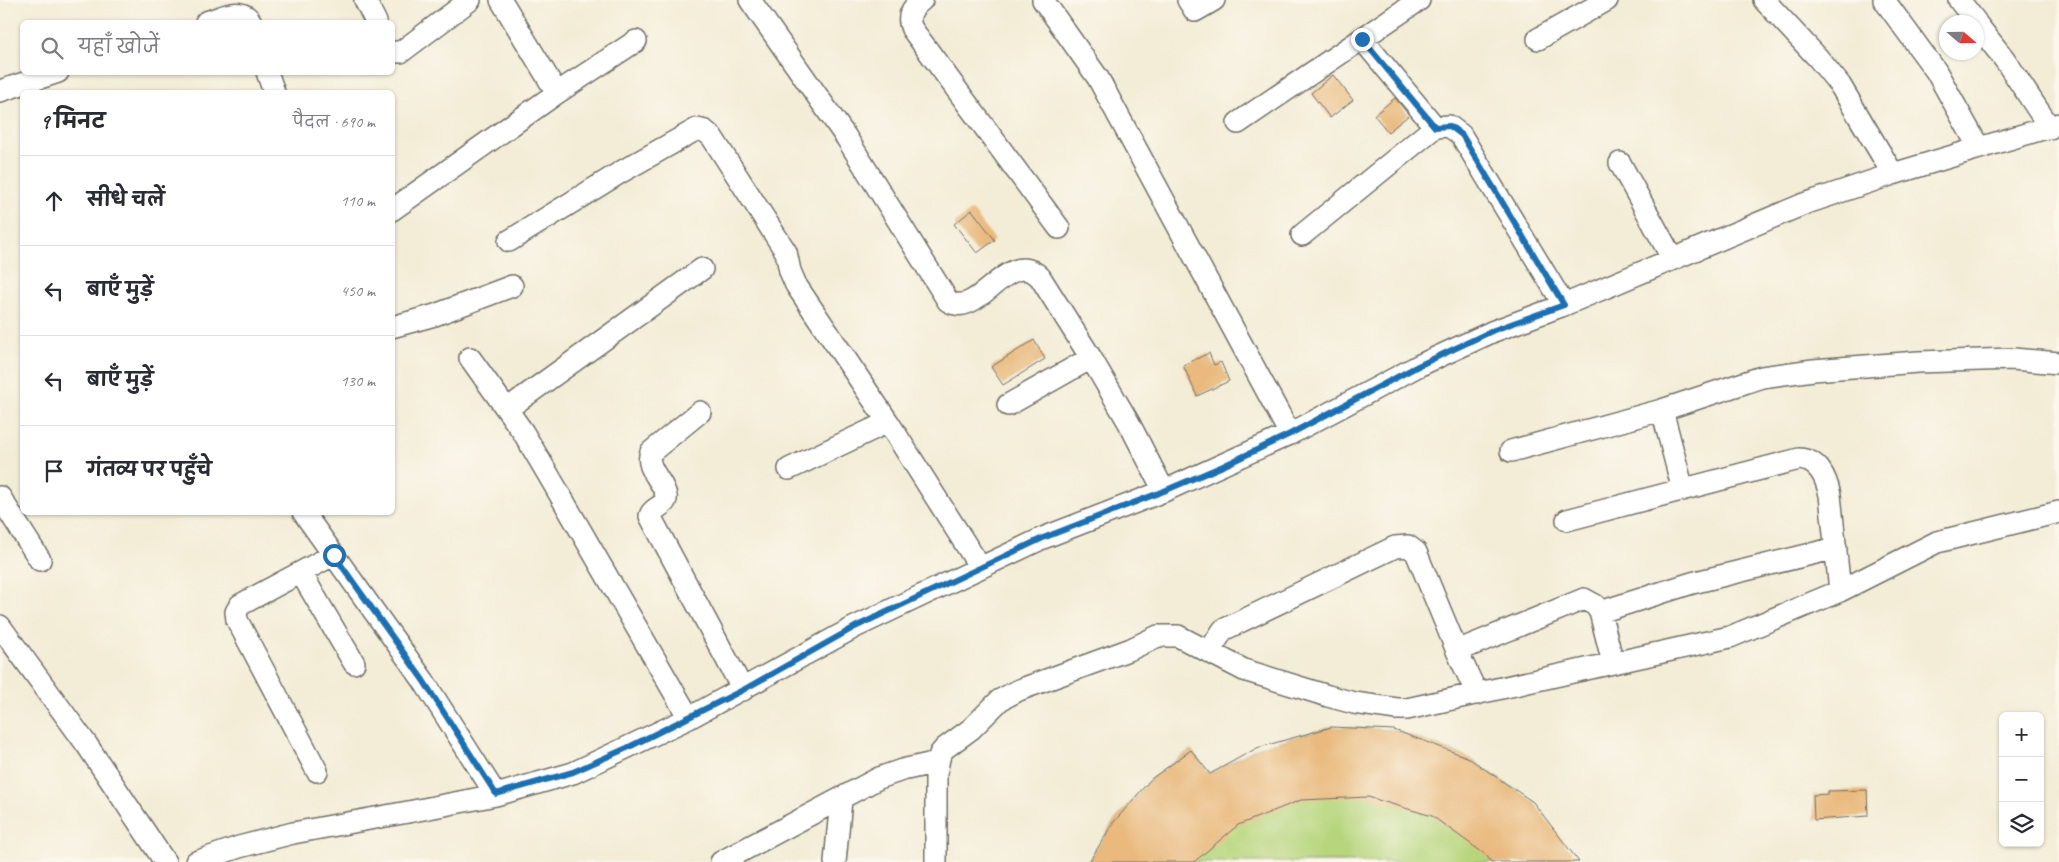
<!DOCTYPE html>
<html lang="hi">
<meta charset="utf-8">
<style>
:root{--surface:#fff;--page:#f7f7f7;--text:#2b2b33;--muted:#7c7c81;--line:#e1e1e2}
body{margin:0;font-family:Caveat,"Playpen Sans Deva",sans-serif;background:var(--page);color:var(--text)}
.controls{position:absolute;right:15px;bottom:15px;display:grid;overflow:hidden;border-radius:8px;box-shadow:0 1px 4px #0004}
.controls button{width:45px;height:45px;display:grid;place-items:center;padding:0;border:0;border-bottom:1px solid var(--line);background:var(--surface);color:var(--text);font:25px sans-serif}
.compass{position:absolute;left:1939px;top:15px;width:45px;height:45px;border-radius:50%;background:var(--surface);box-shadow:0 1px 4px #0004;rotate:110deg}
.stop{position:absolute;width:15px;height:15px;margin:-11px;border:4px solid #1f6fb2;border-radius:50%;background:#fff}
.stop.end{background:#1f6fb2;border-color:#fff;box-shadow:0 1px 5px #0008}
.list{margin:0;padding:0;list-style:none}
h2{display:flex;justify-content:space-between;align-items:center;height:65px;margin:0;padding:0 20px;font-size:21px}
h2 small{font-size:16px;font-weight:400;color:var(--muted)}
.list li{display:grid;grid-template-columns:32px 1fr auto;gap:15px;align-items:center;box-sizing:border-box;height:90px;padding:0 20px;border-top:1px solid var(--line)}
.list b{display:block;font-size:19px;white-space:nowrap}
.list em{font-size:16px;font-style:normal;color:var(--muted)}
.icon{flex:none;width:28px;height:28px;fill:none;stroke:currentColor;stroke-width:2;stroke-linecap:round;stroke-linejoin:round}
.map{position:relative;flex:none;width:2059px;height:862px;overflow:hidden}
.search{position:absolute;background:var(--surface);box-shadow:0 1px 4px #0004;left:20px;top:20px;width:375px;height:55px;display:flex;align-items:center;gap:12px;box-sizing:border-box;padding:0 18px;border-radius:8px;color:var(--muted);font-size:19px}
.panel{position:absolute;background:var(--surface);box-shadow:0 1px 4px #0004;left:20px;top:90px;width:375px;height:425px;border-radius:8px}
.map>svg:first-child{display:block}
</style>
<div class="map">
<svg width="2059" height="862" viewBox="0 0 2059 862">
<rect width="100%" height="100%" fill="#fbf7ec"/>
<filter id="ink" filterUnits="userSpaceOnUse"><feTurbulence type="fractalNoise" baseFrequency=".02" numOctaves="2"/><feDisplacementMap in="SourceGraphic" scale="10" xChannelSelector="R" yChannelSelector="G"/><feConvolveMatrix kernelMatrix="1 2 1 2 8 2 1 2 1" color-interpolation-filters="sRGB"/></filter>
<filter id="wash" filterUnits="userSpaceOnUse"><feTurbulence type="fractalNoise" baseFrequency=".0096" numOctaves="4" result="noise"/><feDisplacementMap in="SourceGraphic" scale="20" xChannelSelector="R" yChannelSelector="G"/><feGaussianBlur stdDeviation="1.12" result="paint"/><feColorMatrix in="noise" values="0 0 0 0 0 0 0 0 0 0 0 0 0 0 0 0 0 1.4 0 .05"/><feComposite in="paint" operator="in"/></filter>
<g filter="url(#wash)">
<rect width="100%" height="100%" fill="#f3edd7"/>
<path fill="#b6d57b" stroke="#708053" d="M 1331,727 L 1394,730 L 1467,757 L 1533,802 L 1577,862 L 1089,862 L 1113,823 L 1151,779 L 1191,750 L 1210,774 L 1257,748 Z"/>
<g id="blocks">
<path fill="#e9b97d" d="M 1333,75 L 1353,100 L 1330,118 L 1311,93 Z
M 1395,98 L 1409,115 L 1388,132 L 1374,115 Z
M 972,210 L 995,240 L 977,253 L 954,224 Z
M 1034,340 L 1045,359 L 1003,385 L 991,367 Z
M 1209,353 L 1214,365 L 1221,362 L 1229,381 L 1197,396 L 1183,365 Z
M 1331,727 L 1394,730 L 1467,757 L 1533,802 L 1579,862 L 1491,862 L 1486,855 L 1432,816 L 1368,797 L 1301,800 L 1238,825 L 1194,862 L 1089,862 L 1113,823 L 1151,779 L 1191,750 L 1210,774 L 1257,748 Z
M 1867,790 L 1868,816 L 1814,820 L 1813,795 L 1828,794 L 1828,791 Z"/>
</g>
</g>
<g filter="url(#ink)">
<use href="#blocks" fill-opacity="0" stroke="#716f67" stroke-width="1"/>
<g fill="none" stroke-linecap="round" stroke-linejoin="round">
<g stroke="#716f67" stroke-width="24">
<path id="minor" d="M 365,0 L 376,22
M 501,0 L 557,93
M 750,0 L 846,137 L 948,301 C 979,321 1008,245 1040,277 L 1091,358 L 1129,423 L 1164,491
M 922,0 C 912,8 906,16 912,29 L 1059,228
M 1043,0 L 1098,78 L 1290,434
M 1188,0 L 1195,11 L 1214,0
M 1764,0 L 1818,58 L 1840,85 L 1893,174
M 1884,0 L 1936,71 L 1979,148
M 1959,0 L 1976,22
M 206,22 C 221,18 241,5 251,22
M 1976,23 L 2005,60 L 2050,128
M 1362,39 L 1435,127
M 1538,39 L 1607,0
M 392,52 L 401,52 L 470,0
M 267,72 L 274,92
M 0,91 L 58,72
M 1238,123 L 1419,0
M 1620,163 L 1672,258
M 392,210 L 557,93 L 636,41
M 1302,235 L 1435,127 L 1449,126 L 1461,135 L 1564,305
M 509,241 L 621,172 L 697,129 L 705,131 L 712,137 L 786,252 L 790,271 L 796,285 L 888,422 L 980,567
M 392,327 L 435,315 L 512,286
M 470,358 L 523,432 L 549,476 L 689,718
M 1008,405 L 1091,358
M 507,409 L 702,269
M 1662,410 L 1683,490
M 700,412 L 651,452 C 644,468 664,481 666,496 C 668,506 652,507 650,516 L 743,690
M 1511,451 L 1662,410 L 1762,377 L 1813,370 L 1918,362 L 2013,359 L 2059,363
M 789,469 L 888,422
M 0,497 L 40,560
M 303,512 L 423,680 L 496,795
M 1567,520 L 1799,459 C 1819,460 1826,478 1830,495 L 1840,591
M 301,573 L 354,663
M 1600,612 L 1692,583 L 1836,548
M 0,626 L 87,745 L 165,862
M 1457,651 L 1584,599 L 1595,605 L 1600,612 L 1613,663
M 1209,652 L 1223,630 L 1395,547 L 1408,546 L 1416,552 L 1457,651 L 1477,694
M 317,771 L 237,620 L 236,612 L 240,605 L 333,555
M 196,862 L 239,847 L 293,833 L 408,812 L 496,795 L 573,773 L 689,718 L 855,627 L 1043,538 L 1164,491 L 1290,434 L 1418,366 L 1494,331 L 1564,305 L 1804,204 L 1893,174 L 2059,124
M 721,862 L 879,778 L 902,770 L 938,762
M 835,862 L 841,800
M 936,862 L 936,774 L 940,754 L 945,748 L 971,729 L 1000,700 L 1019,690 L 1131,649 L 1158,636 L 1178,636 L 1244,670 L 1328,696 L 1354,703 L 1397,709 L 1407,709 L 1730,637 L 1840,591 L 1937,542 L 2059,512"/>
</g>
<use href="#minor" stroke="#fff" stroke-width="21"/>
</g>
</g>
<g fill="none" stroke-linecap="round" stroke-linejoin="round" filter="url(#ink)">
<path stroke="#1f6fb2" stroke-width="6" d="M 334,555 L 423,680 L 496,794 L 573,772 L 627,748 L 743,690 L 855,627 L 1043,538 L 1164,491 L 1223,466 L 1290,434 L 1418,366 L 1494,330 L 1564,305 L 1462,135 L 1450,126 L 1435,127 L 1362,39"/>
</g>
</svg>
<div class="controls">
<button>+</button>
<button>−</button>
<button><svg class="icon" aria-label="layers" viewBox="0 0 24 24"><path d="M12 4l9 5-9 5-9-5zM3 14l9 5 9-5"/></svg></button>
</div>
<svg class="compass" viewBox="-18 -18 36 36"><path d="M0-13l5 13h-10z" fill="#e53935"/><path d="M0 13l5-13h-10z" fill="#7c7c81"/></svg>
<div class="stop" style="left:334px;top:555px"></div>
<div class="stop end" style="left:1362px;top:39px"></div>
<div class="search"><svg class="icon" aria-label="search" viewBox="0 0 24 24"><circle cx="10" cy="10" r="6"/><path d="M15 15l6 6"/></svg>यहाँ खोजें</div>
<section class="panel">
<h2>9 मिनट<small>पैदल · 690 m</small></h2>
<ul class="list">
<li><svg class="icon" aria-label="ahead" viewBox="0 0 24 24"><path d="M12 20V5M6 11l6-6 6 6"/></svg><div><b>सीधे चलें</b></div><em>110 m</em></li>
<li><svg class="icon" aria-label="left" viewBox="0 0 24 24"><path d="M17 20v-9H6M10 6l-5 5 5 5"/></svg><div><b>बाएँ मुड़ें</b></div><em>450 m</em></li>
<li><svg class="icon" aria-label="left" viewBox="0 0 24 24"><path d="M17 20v-9H6M10 6l-5 5 5 5"/></svg><div><b>बाएँ मुड़ें</b></div><em>130 m</em></li>
<li><svg class="icon" aria-label="arrive" viewBox="0 0 24 24"><path d="M6 21V4h12l-3 4 3 4H6"/></svg><div><b>गंतव्य पर पहुँचे</b></div></li>
</ul>
</section>
</div>
